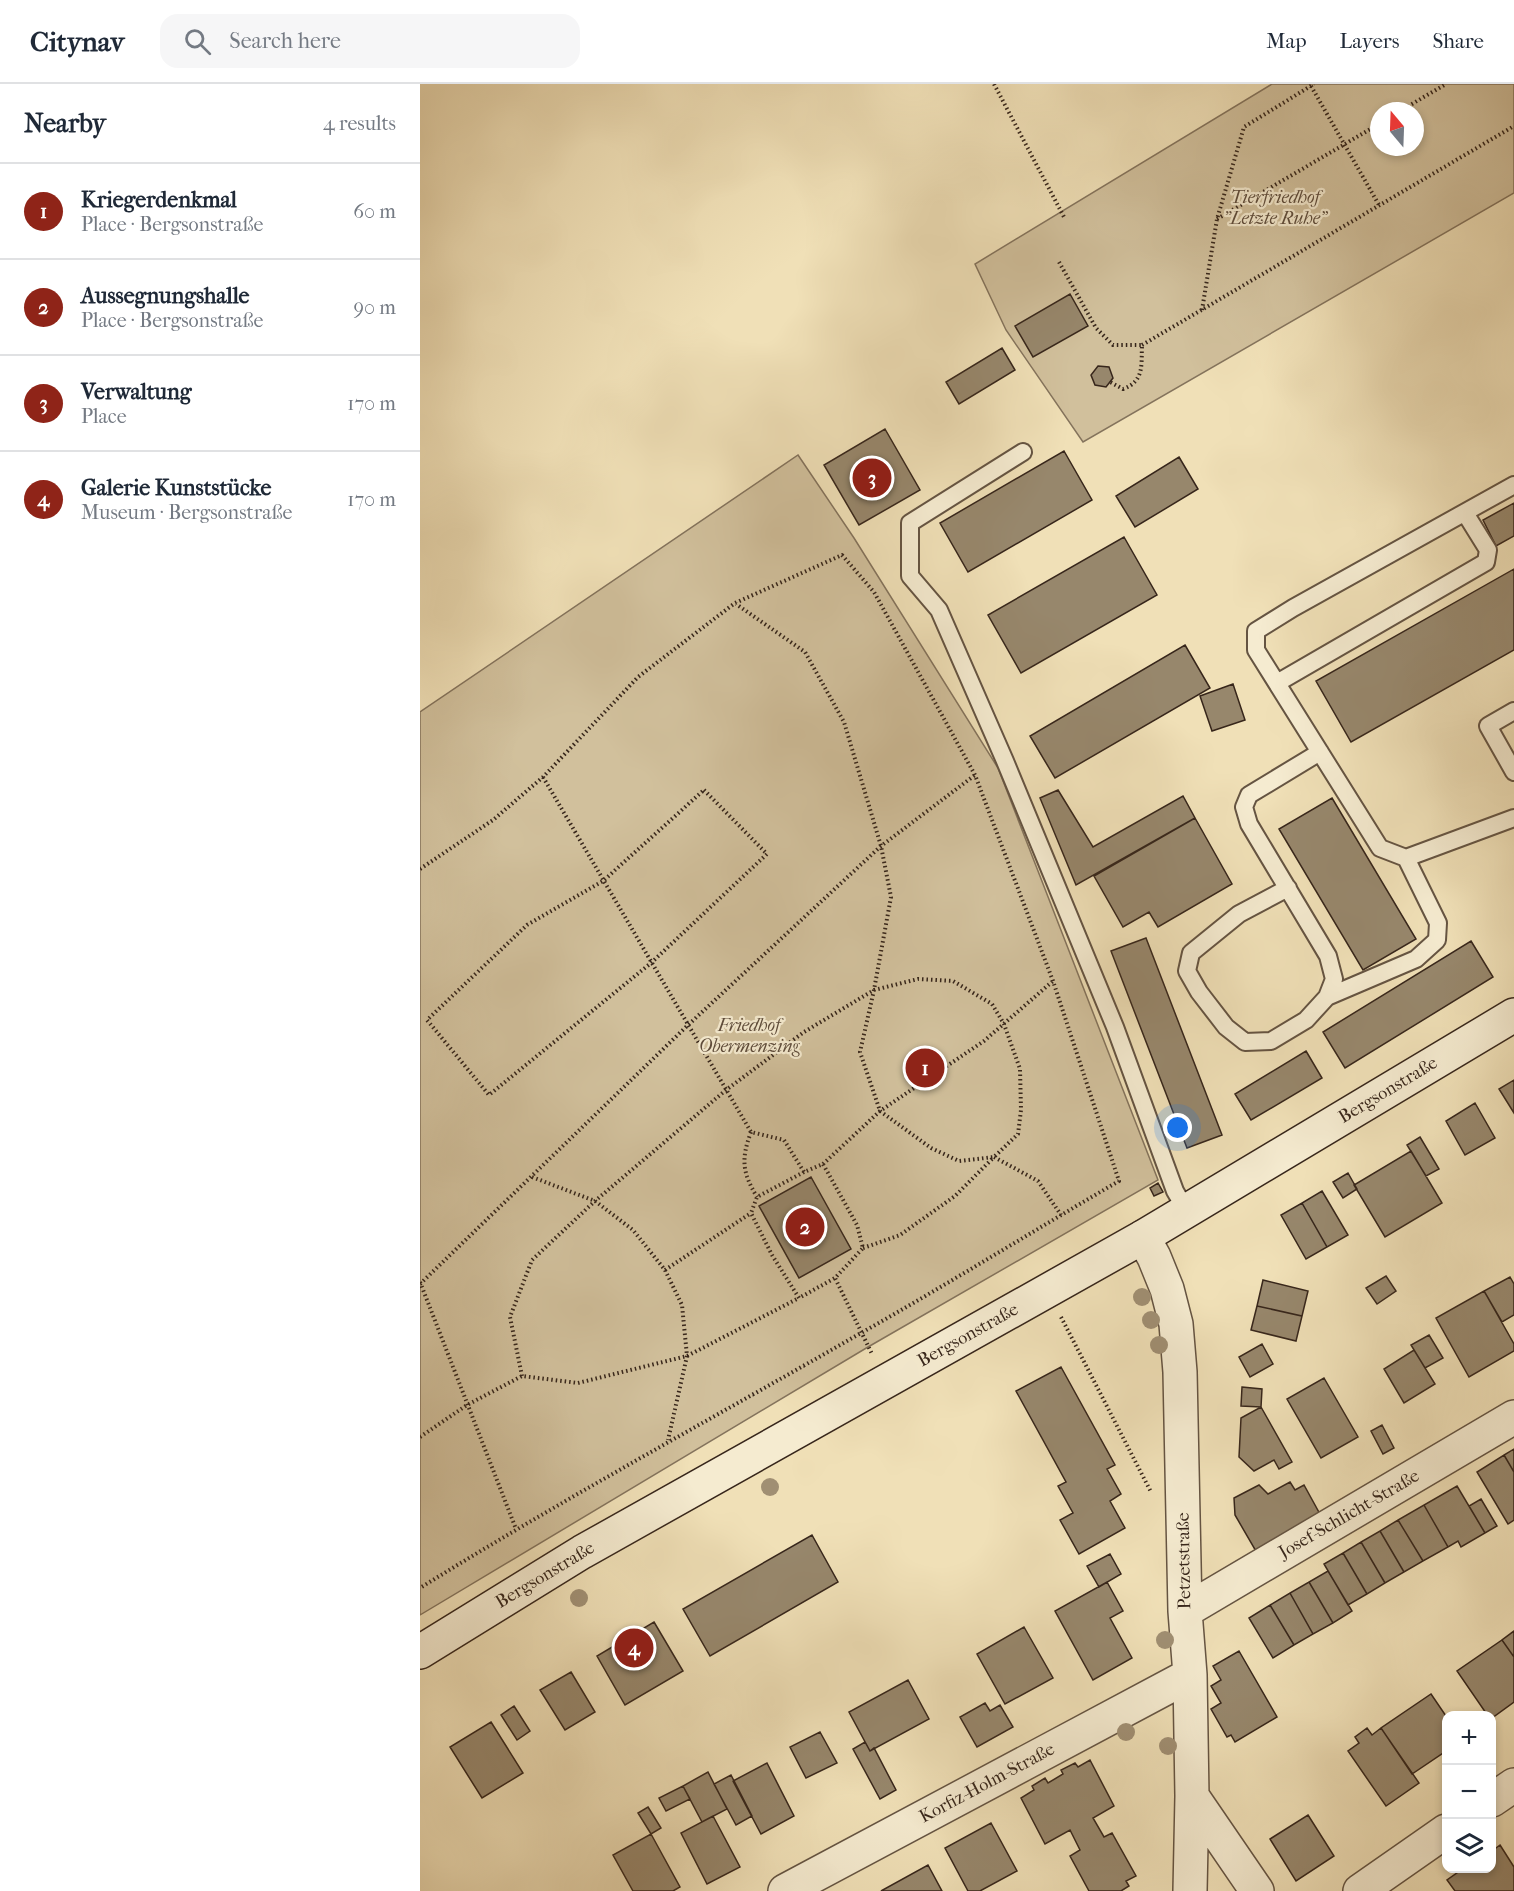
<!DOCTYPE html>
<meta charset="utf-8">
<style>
:root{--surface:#fff;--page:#f6f6f7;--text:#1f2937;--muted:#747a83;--line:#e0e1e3;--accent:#8f2418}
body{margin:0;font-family:"IM FELL French Canon",serif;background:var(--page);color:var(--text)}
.controls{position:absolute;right:18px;bottom:18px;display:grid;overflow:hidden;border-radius:12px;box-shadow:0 3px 9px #0003}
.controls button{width:54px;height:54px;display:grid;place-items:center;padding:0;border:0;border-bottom:2px solid var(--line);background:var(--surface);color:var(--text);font:30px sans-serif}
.compass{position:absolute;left:950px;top:18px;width:54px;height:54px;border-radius:50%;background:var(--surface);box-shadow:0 3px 9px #0003;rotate:341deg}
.you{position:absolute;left:758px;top:1044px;width:21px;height:21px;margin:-15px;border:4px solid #fff;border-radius:50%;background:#1a73e8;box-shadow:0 0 0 9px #1a73e833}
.badge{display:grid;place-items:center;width:39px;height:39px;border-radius:50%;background:var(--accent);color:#fff;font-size:20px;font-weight:700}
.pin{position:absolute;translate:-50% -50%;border:3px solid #fff;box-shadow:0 2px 6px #0006}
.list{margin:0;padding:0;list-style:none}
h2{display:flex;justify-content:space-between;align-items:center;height:78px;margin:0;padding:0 24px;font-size:26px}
h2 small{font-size:20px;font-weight:400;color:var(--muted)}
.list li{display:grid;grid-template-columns:39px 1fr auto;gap:18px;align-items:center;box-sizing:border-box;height:96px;padding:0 24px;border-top:2px solid var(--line)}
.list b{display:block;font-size:22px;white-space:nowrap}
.list p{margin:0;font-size:20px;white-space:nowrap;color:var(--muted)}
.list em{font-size:20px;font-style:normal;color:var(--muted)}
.icon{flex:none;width:33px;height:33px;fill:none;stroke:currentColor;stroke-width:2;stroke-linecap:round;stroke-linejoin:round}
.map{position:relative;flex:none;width:1094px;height:1807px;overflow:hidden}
header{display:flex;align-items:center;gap:36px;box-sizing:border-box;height:84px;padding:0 30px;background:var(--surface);border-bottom:2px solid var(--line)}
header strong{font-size:28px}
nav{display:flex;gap:33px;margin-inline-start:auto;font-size:21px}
.search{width:420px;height:54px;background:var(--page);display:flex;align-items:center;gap:15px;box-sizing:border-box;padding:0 21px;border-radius:18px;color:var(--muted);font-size:22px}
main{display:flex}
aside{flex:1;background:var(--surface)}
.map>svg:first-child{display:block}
</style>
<header>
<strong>Citynav</strong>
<div class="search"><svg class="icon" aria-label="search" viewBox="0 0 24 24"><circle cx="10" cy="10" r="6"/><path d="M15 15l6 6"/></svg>Search here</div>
<nav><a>Map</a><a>Layers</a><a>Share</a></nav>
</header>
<main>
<aside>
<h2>Nearby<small>4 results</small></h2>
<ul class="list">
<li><span class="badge">1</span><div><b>Kriegerdenkmal</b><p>Place · Bergsonstraße</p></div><em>60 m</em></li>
<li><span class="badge">2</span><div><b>Aussegnungshalle</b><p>Place · Bergsonstraße</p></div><em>90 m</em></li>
<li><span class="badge">3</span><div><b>Verwaltung</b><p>Place</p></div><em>170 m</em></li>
<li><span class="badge">4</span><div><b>Galerie Kunststücke</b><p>Museum · Bergsonstraße</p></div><em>170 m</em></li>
</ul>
</aside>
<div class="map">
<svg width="1094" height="1807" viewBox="0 0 1094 1807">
<rect width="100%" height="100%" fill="#f0e0b7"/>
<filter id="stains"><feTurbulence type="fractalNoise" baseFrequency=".00333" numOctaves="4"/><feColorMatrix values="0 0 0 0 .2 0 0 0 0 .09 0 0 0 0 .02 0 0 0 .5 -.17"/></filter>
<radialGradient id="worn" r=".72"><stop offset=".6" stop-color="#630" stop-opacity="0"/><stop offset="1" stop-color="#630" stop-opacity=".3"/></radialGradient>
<path fill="#d1c09c" stroke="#84735c" stroke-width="1.5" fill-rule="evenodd" d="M 852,0 L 1094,0 L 1094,109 L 663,358 L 586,246 L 555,180 ZM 959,27 L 995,27 L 995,63 L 959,63 Z
M 378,371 L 434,454 L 578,684 L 738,1096 L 448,1263 L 0,1531 L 0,628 Z"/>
<path fill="#97876c" stroke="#37261b" stroke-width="1.5" d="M 650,210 L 668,242 L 613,273 L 595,242 Z
M 582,264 L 595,286 L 539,320 L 526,298 Z
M 678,282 L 689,283 L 693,294 L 686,303 L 675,301 L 671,291 Z
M 465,345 L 500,406 L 439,441 L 404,381 Z
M 644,367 L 672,416 L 548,488 L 520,439 Z
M 759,373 L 778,405 L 715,443 L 696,412 Z
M 1094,419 L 1094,452 L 1076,462 L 1063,436 Z
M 704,453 L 737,511 L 601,589 L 568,531 Z
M 1094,485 L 1094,566 L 931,658 L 896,597 Z
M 765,561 L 790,604 L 635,694 L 610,652 Z
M 813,600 L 825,636 L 792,647 L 780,612 Z
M 638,706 L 673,763 L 763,712 L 775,734 L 656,801 L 620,714 Z
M 912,714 L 996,855 L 943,886 L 859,745 Z
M 775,734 L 812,800 L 738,843 L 729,828 L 703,843 L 674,792 Z
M 726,854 L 802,1051 L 767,1064 L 691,867 Z
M 1051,857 L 1073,893 L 925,984 L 903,948 Z
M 886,967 L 902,994 L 831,1036 L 815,1010 Z
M 1094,996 L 1094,1029 L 1079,1005 Z
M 1055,1019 L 1075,1054 L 1045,1071 L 1026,1037 Z
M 1000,1053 L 1019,1085 L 1006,1092 L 987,1061 Z
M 991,1067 L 1022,1119 L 965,1153 L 934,1101 Z
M 928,1089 L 937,1105 L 923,1114 L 913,1098 Z
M 391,1093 L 431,1165 L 379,1194 L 339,1122 Z
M 738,1099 L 743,1108 L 734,1112 L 730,1104 Z
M 902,1107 L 928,1151 L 907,1163 L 882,1119 Z
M 882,1119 L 907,1163 L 886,1175 L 861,1131 Z
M 966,1192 L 976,1207 L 957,1220 L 946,1204 Z
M 1090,1193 L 1094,1200 L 1094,1231 L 1082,1238 L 1064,1207 Z
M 843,1196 L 888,1207 L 882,1232 L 837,1222 Z
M 1064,1207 L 1094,1260 L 1094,1267 L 1049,1293 L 1016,1234 Z
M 837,1222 L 882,1232 L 876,1257 L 831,1246 Z
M 1009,1251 L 1023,1274 L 1005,1284 L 991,1261 Z
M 842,1260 L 853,1280 L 830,1293 L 819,1273 Z
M 994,1266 L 1015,1300 L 984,1319 L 964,1285 Z
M 641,1283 L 695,1381 L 687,1385 L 701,1410 L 690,1417 L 705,1444 L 659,1470 L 640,1436 L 653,1429 L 638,1402 L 646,1398 L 596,1307 Z
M 904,1294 L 938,1353 L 901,1374 L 867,1315 Z
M 822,1303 L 842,1305 L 841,1323 L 821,1322 Z
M 841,1323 L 872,1378 L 859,1385 L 854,1376 L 834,1387 L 819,1373 L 821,1334 Z
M 962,1341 L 974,1364 L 963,1370 L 951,1347 Z
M 1094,1365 L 1094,1388 L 1084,1371 Z
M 1084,1371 L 1094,1388 L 1094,1436 L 1088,1440 L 1057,1388 Z
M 870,1398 L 875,1406 L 884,1401 L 901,1432 L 837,1469 L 815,1431 L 814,1414 L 839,1401 L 848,1410 Z
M 1037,1402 L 1065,1449 L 1041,1463 L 1038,1457 L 1028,1463 L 1004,1421 Z
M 1061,1415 L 1077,1442 L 1065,1449 L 1049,1422 Z
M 1004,1421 L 1028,1463 L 1003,1477 L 978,1436 Z
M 978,1436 L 1003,1477 L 984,1488 L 960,1447 Z
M 960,1447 L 984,1488 L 965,1499 L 941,1458 Z
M 392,1451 L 418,1498 L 290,1572 L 263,1525 Z
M 941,1458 L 965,1499 L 947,1510 L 923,1469 Z
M 923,1469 L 947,1510 L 928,1521 L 904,1480 Z
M 690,1470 L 701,1490 L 679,1503 L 667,1482 Z
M 908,1487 L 932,1527 L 913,1539 L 889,1498 Z
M 687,1498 L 703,1527 L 690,1534 L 712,1574 L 673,1596 L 635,1527 Z
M 889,1498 L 913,1539 L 893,1550 L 870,1509 Z
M 870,1509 L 893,1550 L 874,1561 L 850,1521 Z
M 850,1521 L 874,1561 L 853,1574 L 829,1534 Z
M 234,1538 L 263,1587 L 205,1621 L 177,1572 Z
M 604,1543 L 633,1594 L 585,1620 L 557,1570 Z
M 1094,1547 L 1094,1573 L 1082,1556 Z
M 1082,1556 L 1094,1573 L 1094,1618 L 1072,1634 L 1072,1632 L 1068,1632 L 1037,1587 Z
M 819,1567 L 857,1633 L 815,1658 L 811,1651 L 807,1653 L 791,1625 L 801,1619 L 791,1602 L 801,1596 L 793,1582 Z
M 151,1588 L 175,1628 L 145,1646 L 120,1606 Z
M 488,1596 L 509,1635 L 450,1667 L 429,1628 Z
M 1011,1610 L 1026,1632 L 1026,1667 L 992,1690 L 961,1644 Z
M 565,1619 L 570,1627 L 580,1621 L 593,1643 L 557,1663 L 540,1633 Z
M 94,1622 L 110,1647 L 97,1656 L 81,1631 Z
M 71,1638 L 103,1689 L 62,1714 L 30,1663 Z
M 947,1644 L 952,1651 L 961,1644 L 999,1699 L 966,1722 L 928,1667 L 939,1659 L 935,1653 Z
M 400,1648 L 417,1679 L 386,1694 L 370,1663 Z
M 445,1658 L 450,1667 L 454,1664 L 476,1706 L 460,1715 L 433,1665 Z
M 670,1676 L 694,1722 L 673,1734 L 684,1753 L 692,1749 L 716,1792 L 706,1797 L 709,1802 L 701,1807 L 669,1807 L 650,1772 L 660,1766 L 650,1746 L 625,1760 L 601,1714 L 614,1706 L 612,1702 L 625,1694 L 628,1699 L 643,1690 L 641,1686 L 655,1679 L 658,1683 Z
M 347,1679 L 374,1732 L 341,1750 L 313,1697 Z
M 288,1688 L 307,1725 L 282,1738 L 263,1702 Z
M 311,1691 L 332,1732 L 316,1741 L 294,1700 Z
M 263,1702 L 270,1715 L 246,1727 L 239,1714 Z
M 228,1723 L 241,1744 L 231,1750 L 218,1729 Z
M 888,1731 L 914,1772 L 876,1797 L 850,1755 Z
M 293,1732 L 320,1783 L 287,1800 L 261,1749 Z
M 571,1739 L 597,1787 L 560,1807 L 548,1807 L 525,1764 Z
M 231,1750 L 260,1803 L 253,1807 L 213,1807 L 193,1771 Z
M 1080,1761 L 1094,1783 L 1094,1807 L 1035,1807 L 1027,1796 L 1044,1784 L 1072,1784 L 1072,1767 Z
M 508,1781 L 522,1807 L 461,1807 Z"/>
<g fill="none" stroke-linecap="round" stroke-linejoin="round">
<g stroke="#655442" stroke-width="20">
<path id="lane" d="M 603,368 L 490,439 L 490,492 L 519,526 L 585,677 L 695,943 L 755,1107 L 766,1126
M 1094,401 L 873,524 L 836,547 L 836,566 L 960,764 L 986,774 L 1094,734
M 857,599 L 1066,478 L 1068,466 L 1045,429
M 1094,627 L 1068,642 L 1094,688
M 868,804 L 819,830 L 771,869 L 767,887 L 779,908 L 806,943 L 825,958 L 851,957 L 886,936 L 907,913 L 914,895 L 908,872 L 829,740 L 824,723 L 829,711 L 900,668
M 907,913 L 996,875 L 1017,856 L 1018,839 L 986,774"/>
</g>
<g stroke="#655442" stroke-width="36">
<path id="street" d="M 723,1153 L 734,1173 L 747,1205 L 756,1240 L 760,1288 L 765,1527 L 770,1591 L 772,1712 L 770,1807
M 765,1527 L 1094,1333
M 772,1712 L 837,1807
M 1072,1716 L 1094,1701
M 365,1807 L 770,1591
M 940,1807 L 1026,1747"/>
</g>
<g stroke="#37261b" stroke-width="36">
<path id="secondary" d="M 0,1568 L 162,1468 L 723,1153 L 1094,931"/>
</g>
<path stroke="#37261b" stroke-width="4" stroke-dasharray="1.5 3" stroke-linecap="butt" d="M 574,0 L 644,133
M 891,2 L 959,121
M 980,27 L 1026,0
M 797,135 L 959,40
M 639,178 L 676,244 L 693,261 L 722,261 C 721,280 725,297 703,305 L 690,298
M 782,226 L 797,135 L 824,43 L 894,0
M 722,261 L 1094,42
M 123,693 L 331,1048 L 364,1056 L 384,1088 L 403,1080 L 437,1141 L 443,1164 L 415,1194 L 452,1270
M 284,706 L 347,770 L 231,879 L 69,1011 L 7,936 L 107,841 L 183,797 Z
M 0,785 L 73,736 L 123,693 L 218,593 L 315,519 L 422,471 L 454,508 L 555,691 L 633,897 L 699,1097 C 613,1147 528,1200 441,1249 C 293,1334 145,1414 0,1504
M 331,1048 C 321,1075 322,1088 337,1113
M 403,1080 L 460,1027 L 564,957 L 633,897
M 384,1088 L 337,1113 L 331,1129 L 352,1171 L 379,1214 L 415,1194
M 112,1093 L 175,1117 L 213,1146 L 245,1186 L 262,1221 L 267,1272 L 248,1356
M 443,1164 L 480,1151 L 535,1112 L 574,1073 L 618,1097 L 641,1131
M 245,1186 L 331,1129
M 0,1198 L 96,1445
M 0,1200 L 267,942 L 461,762 L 555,691
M 641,1233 L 731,1408
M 102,1292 L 90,1233 L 112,1176 L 175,1117 L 306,1006 L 384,948 L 454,906 L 498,895 L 533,897 L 572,920 L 584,940 L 600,985 L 601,1026 L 598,1050 L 574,1073 L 539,1077 L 511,1064 L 460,1027 L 440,968 L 454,906 L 471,813 L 461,762 L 424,638 L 385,568 L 316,520
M 0,1353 L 47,1321 L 102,1292 L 158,1299 L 267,1272 L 379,1214"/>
<use href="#lane" stroke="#f5ebd0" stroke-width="16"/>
<use href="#street" stroke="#f5ebd0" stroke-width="33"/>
<use href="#secondary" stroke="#f5ebd0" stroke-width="33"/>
</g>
<g fill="#a08f73">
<circle cx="722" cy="1213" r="9"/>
<circle cx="731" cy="1236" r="9"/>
<circle cx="739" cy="1261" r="9"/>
<circle cx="350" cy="1403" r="9"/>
<circle cx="159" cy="1514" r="9"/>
<circle cx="745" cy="1556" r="9"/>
<circle cx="706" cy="1648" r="9"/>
<circle cx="748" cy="1662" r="9"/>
</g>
<g text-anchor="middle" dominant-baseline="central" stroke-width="4.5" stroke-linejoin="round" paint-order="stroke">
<g font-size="18" font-style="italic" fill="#5e4c3b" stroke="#f5ebd0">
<text x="855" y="113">Tierfriedhof<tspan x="855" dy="21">"Letzte Ruhe"</tspan></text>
<text x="329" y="941">Friedhof<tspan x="329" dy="21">Obermenzing</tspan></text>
</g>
<g font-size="18" fill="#37261b" stroke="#f5ebd0">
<text transform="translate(968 1006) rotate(-31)">Bergsonstraße</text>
<text transform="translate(548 1251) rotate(-29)">Bergsonstraße</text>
<text transform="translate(929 1430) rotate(-30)">Josef-Schlicht-Straße</text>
<text transform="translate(764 1477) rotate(-91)">Petzetstraße</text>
<text transform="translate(125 1491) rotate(-31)">Bergsonstraße</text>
<text transform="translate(567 1699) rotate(-28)">Korfiz-Holm-Straße</text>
</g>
</g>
<rect width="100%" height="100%" filter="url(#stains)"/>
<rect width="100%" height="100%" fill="url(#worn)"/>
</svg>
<div class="controls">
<button>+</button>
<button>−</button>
<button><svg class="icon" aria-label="layers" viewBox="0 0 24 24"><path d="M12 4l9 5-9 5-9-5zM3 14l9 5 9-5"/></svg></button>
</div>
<svg class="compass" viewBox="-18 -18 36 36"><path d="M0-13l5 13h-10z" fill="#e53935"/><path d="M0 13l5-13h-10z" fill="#747a83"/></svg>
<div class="you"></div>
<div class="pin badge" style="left:505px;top:984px">1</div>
<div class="pin badge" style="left:385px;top:1143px">2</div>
<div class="pin badge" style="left:452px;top:394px">3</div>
<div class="pin badge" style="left:214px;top:1564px">4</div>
</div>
</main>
